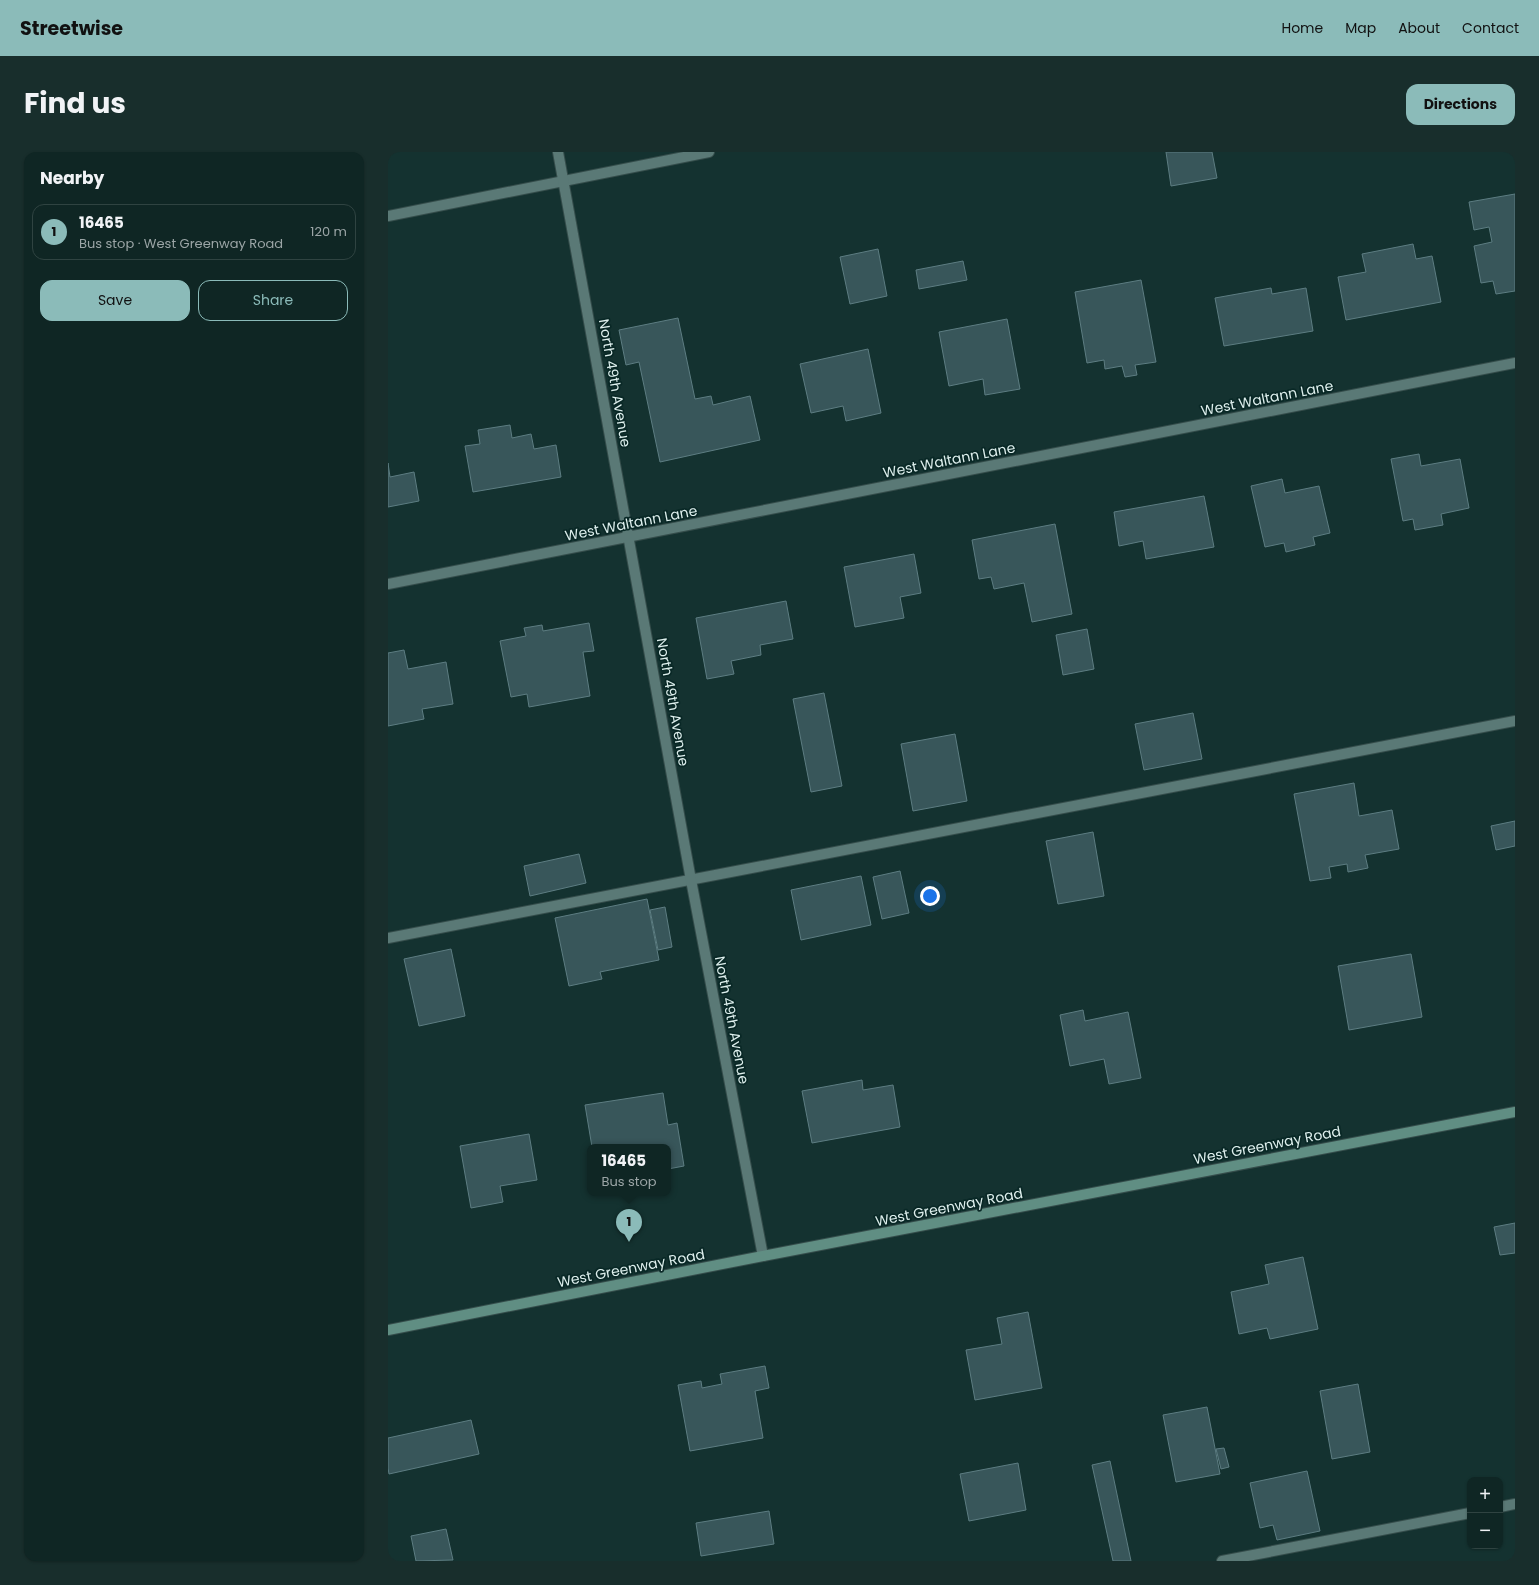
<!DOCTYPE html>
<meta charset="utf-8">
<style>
:root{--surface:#0f2624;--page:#182e2c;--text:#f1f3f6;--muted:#9ba5a6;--line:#2f4341;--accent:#8bbbb9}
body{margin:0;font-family:Poppins,sans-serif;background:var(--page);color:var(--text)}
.controls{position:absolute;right:12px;bottom:12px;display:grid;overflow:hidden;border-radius:8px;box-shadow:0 1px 3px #0004}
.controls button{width:36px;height:36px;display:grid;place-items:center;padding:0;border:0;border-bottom:1px solid var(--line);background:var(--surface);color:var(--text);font:20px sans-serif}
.you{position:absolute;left:542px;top:744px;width:14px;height:14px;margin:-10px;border:3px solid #fff;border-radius:50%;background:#1a73e8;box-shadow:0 0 0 6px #1a73e833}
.badge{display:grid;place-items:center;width:26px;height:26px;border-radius:50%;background:var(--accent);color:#111;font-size:13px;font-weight:700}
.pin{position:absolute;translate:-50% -33px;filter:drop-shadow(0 1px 2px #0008)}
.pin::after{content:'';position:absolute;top:21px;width:14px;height:12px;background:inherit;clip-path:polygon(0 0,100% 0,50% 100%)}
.popup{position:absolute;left:199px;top:992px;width:84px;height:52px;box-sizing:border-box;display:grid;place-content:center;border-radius:8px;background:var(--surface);filter:drop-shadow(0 1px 3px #0005);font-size:13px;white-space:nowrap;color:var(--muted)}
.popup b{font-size:15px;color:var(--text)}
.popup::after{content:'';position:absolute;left:50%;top:100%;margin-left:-8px;border:8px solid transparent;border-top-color:var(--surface)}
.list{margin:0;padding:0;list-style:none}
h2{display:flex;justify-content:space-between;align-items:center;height:52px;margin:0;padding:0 16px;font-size:17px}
h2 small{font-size:13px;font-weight:400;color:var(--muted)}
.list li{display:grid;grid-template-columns:26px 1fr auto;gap:12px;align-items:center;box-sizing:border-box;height:56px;margin:0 8px 8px;padding:0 8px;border:1px solid var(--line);border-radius:12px}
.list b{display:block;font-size:15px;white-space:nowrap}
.list p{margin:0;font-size:13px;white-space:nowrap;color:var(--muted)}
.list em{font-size:13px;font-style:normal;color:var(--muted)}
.actions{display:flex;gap:8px;padding:12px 16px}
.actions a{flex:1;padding:9px 0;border:1px solid var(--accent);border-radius:12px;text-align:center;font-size:14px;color:var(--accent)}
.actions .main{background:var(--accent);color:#111}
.map{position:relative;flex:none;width:1127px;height:1409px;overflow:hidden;border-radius:12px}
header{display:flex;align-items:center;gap:24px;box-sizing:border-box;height:56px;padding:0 20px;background:var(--accent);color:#111}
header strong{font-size:19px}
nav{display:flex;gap:22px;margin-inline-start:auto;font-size:14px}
.intro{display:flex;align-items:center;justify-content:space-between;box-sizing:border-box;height:96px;padding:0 24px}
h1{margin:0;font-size:28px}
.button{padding:10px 18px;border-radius:12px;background:var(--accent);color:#111;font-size:14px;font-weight:700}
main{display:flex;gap:24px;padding:0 24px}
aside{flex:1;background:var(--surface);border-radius:12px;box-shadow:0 1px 3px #0004}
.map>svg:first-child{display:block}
</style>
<header>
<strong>Streetwise</strong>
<nav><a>Home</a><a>Map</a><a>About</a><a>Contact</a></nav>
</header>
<div class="intro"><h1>Find us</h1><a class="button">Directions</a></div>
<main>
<aside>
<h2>Nearby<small></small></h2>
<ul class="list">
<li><span class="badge">1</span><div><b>16465</b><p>Bus stop · West Greenway Road</p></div><em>120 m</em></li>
</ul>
<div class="actions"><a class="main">Save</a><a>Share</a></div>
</aside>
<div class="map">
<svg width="1127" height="1409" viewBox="0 0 1127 1409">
<rect width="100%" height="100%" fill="#143230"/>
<path fill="#38565a" stroke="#5d7d82" d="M 778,0 L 824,0 L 829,26 L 783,34 Z
M 1127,42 L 1127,139 L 1108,142 L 1105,129 L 1093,131 L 1086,94 L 1104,90 L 1101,75 L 1086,78 L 1081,50 Z
M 1025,92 L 1028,107 L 1044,104 L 1053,150 L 958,168 L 950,125 L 978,120 L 974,102 Z
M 490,97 L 499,144 L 462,152 L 452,105 Z
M 575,109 L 579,128 L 531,137 L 528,118 Z
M 753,128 L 768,210 L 747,213 L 749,223 L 737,225 L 734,214 L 717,217 L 716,208 L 699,211 L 687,140 Z
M 883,136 L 884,142 L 918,136 L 925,179 L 836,194 L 827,146 Z
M 290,166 L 307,247 L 323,244 L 325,253 L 362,244 L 372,288 L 272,310 L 251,210 L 238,213 L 231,178 Z
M 619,167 L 632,237 L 597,243 L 595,227 L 561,234 L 551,180 Z
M 480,197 L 493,261 L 458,269 L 455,254 L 423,261 L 412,212 Z
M 122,273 L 124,286 L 143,282 L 146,297 L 168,293 L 173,325 L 85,340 L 77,294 L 92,292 L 90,278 Z
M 1031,302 L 1033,314 L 1072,307 L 1081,356 L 1053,362 L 1055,373 L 1027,378 L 1025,367 L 1015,369 L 1003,307 Z
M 0,311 L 2,325 L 26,320 L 31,349 L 0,355 Z
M 894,327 L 897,341 L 931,334 L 942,381 L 925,385 L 927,393 L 898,400 L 896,391 L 877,395 L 863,334 Z
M 816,344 L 826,395 L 758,407 L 755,389 L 731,394 L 726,360 Z
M 667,372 L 684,462 L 644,470 L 636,431 L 606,437 L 603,425 L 591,427 L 584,388 Z
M 526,402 L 533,441 L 512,445 L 516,466 L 467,475 L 456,415 Z
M 398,449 L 405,487 L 372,493 L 373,503 L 343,509 L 346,522 L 319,527 L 308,466 Z
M 201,471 L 206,499 L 195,500 L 202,544 L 141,555 L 139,542 L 123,545 L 112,489 L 138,484 L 136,476 L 154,473 L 155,479 Z
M 699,477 L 706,517 L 675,523 L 668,483 Z
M 16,498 L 20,517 L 58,510 L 65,552 L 34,557 L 36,567 L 0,574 L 0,501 Z
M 436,541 L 454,634 L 423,640 L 405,547 Z
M 805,561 L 814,607 L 756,618 L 747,572 Z
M 567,582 L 579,649 L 525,659 L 513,592 Z
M 966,631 L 971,664 L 1004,658 L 1011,697 L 977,703 L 980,716 L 960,720 L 959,712 L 941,715 L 943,726 L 922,729 L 906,642 Z
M 1127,669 L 1127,694 L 1108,698 L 1103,674 Z
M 705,680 L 716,744 L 670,752 L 658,689 Z
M 191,702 L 198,731 L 142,744 L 136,714 Z
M 512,719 L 521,761 L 494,767 L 485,725 Z
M 473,724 L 483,773 L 413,788 L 403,738 Z
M 259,747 L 271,808 L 212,820 L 214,827 L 181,834 L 167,766 Z
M 277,755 L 284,795 L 270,798 L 262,758 Z
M 63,797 L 77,864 L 31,874 L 16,807 Z
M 1023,802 L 1034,865 L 961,878 L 950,814 Z
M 695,858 L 697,869 L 740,860 L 753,926 L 721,932 L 716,907 L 682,914 L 672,863 Z
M 474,928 L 475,938 L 505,933 L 512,975 L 424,991 L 414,939 Z
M 275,941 L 280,973 L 289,971 L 296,1014 L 280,1017 L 280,995 L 204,995 L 197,953 Z
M 141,982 L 149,1028 L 112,1034 L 115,1050 L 83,1056 L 72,994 Z
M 1127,1071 L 1127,1101 L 1112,1103 L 1106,1075 Z
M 915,1105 L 930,1177 L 882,1187 L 879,1176 L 851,1182 L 843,1140 L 881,1132 L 877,1113 Z
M 640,1160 L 654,1236 L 587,1248 L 578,1198 L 614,1192 L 609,1166 Z
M 377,1214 L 381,1236 L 367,1239 L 375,1286 L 302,1299 L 290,1233 L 313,1229 L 314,1236 L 334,1232 L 332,1222 Z
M 970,1232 L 982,1300 L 944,1307 L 932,1239 Z
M 819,1255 L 832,1322 L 788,1330 L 775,1263 Z
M 83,1268 L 91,1302 L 1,1322 L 0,1316 L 0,1286 Z
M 836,1296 L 841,1315 L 833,1317 L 828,1297 Z
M 722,1309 L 743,1409 L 725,1409 L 704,1313 Z
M 630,1311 L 638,1358 L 581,1369 L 572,1322 Z
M 919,1319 L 932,1379 L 889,1388 L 885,1373 L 872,1376 L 862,1331 Z
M 381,1359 L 386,1392 L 313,1404 L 308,1371 Z
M 58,1377 L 65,1408 L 28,1409 L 23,1384 Z"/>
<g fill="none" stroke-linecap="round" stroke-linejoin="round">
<g stroke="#354d4b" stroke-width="12">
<path id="service" d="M 0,64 L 321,0
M 0,786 L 1127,569
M 1112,1355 L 1127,1352
M 834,1409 L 1082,1361"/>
</g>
<g stroke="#354d4b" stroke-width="12">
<path id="minor" d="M 170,0 L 303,728 L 375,1104
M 0,432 L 1127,211"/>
</g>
<g stroke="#354d4b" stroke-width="12">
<path id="secondary" d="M 0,1178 L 375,1104 L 1127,960"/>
</g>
<use href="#service" stroke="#5a7976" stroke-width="10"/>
<use href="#minor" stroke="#5a7976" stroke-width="10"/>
<use href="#secondary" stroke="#608e83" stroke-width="10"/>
</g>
<g text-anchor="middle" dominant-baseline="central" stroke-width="3.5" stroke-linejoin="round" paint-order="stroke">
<g font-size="14" fill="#deefed" stroke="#092826">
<text transform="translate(227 231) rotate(80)">North 49th Avenue</text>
<text transform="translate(879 246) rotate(-11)">West Waltann Lane</text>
<text transform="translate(561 308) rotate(-11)">West Waltann Lane</text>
<text transform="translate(243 371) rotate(-11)">West Waltann Lane</text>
<text transform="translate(285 550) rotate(80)">North 49th Avenue</text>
<text transform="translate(344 868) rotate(79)">North 49th Avenue</text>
<text transform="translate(879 993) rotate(-11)">West Greenway Road</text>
<text transform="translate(561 1055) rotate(-11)">West Greenway Road</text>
<text transform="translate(243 1116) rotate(-11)">West Greenway Road</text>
</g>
</g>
</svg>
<div class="controls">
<button>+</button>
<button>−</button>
</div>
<div class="you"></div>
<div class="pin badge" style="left:241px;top:1090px">1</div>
<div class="popup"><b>16465</b>Bus stop</div>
</div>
</main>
